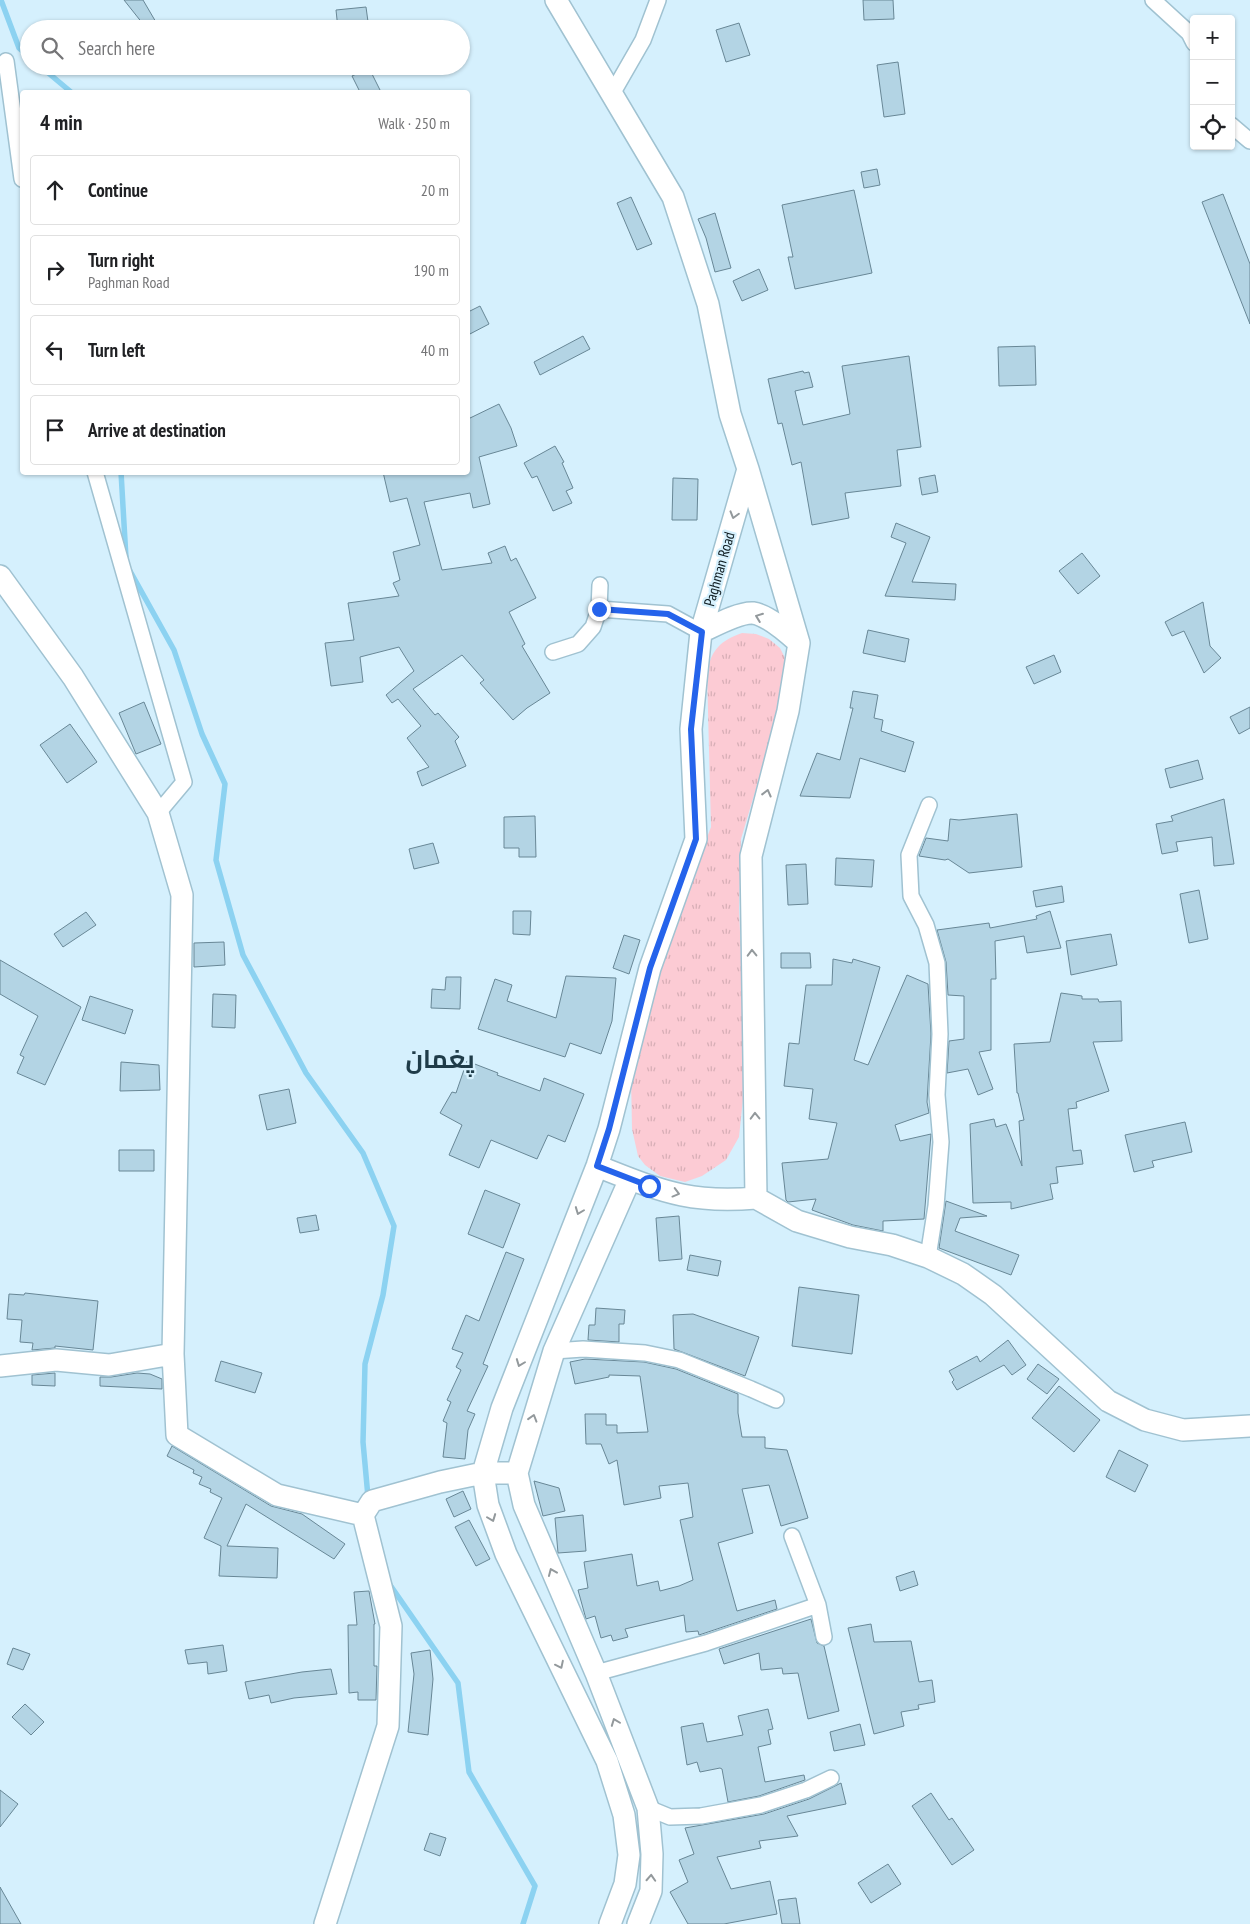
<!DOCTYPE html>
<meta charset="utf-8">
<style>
:root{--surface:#fff;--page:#f6f6f6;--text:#202124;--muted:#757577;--line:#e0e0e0}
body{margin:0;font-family:"PT Sans Narrow",Cairo,sans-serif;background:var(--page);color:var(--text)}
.controls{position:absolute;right:15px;top:15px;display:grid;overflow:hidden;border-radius:5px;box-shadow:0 1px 4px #0004}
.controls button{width:45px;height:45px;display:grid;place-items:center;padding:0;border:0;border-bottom:1px solid var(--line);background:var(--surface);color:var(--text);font:25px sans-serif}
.stop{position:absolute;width:15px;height:15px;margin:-11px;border:4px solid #2563eb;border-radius:50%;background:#fff}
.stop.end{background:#2563eb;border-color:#fff;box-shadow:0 1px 5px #0008}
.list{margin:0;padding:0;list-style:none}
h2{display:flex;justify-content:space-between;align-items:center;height:65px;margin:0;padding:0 20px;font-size:21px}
h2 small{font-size:16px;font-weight:400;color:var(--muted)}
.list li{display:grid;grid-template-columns:32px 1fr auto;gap:15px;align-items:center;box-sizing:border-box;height:70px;margin:0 10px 10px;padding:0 10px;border:1px solid var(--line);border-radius:5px}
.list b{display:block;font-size:19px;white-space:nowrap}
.list p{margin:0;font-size:16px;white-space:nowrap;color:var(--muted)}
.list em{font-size:16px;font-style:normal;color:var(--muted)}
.icon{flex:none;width:28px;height:28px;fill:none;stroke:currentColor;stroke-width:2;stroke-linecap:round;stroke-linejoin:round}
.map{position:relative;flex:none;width:1250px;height:1924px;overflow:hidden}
.search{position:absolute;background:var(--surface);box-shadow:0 1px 4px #0004;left:20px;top:20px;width:450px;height:55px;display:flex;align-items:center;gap:12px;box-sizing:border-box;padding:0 18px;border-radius:28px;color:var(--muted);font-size:19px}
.panel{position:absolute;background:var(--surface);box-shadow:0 1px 4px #0004;left:20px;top:90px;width:450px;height:385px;border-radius:5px}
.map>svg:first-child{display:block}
</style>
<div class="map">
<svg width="1250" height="1924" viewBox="0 0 1250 1924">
<defs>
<pattern id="park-tufts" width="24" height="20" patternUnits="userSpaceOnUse" patternTransform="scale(1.25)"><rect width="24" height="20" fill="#fccbd4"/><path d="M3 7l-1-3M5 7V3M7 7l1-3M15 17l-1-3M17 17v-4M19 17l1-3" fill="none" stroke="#d7aeb6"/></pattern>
</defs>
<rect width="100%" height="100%" fill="#d5f0fd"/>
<path fill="url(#park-tufts)" d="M 742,633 L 756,634 L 769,639 L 780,648 L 786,660 L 786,688 L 741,839 L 739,909 L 746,1070 L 739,1137 L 726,1160 L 702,1176 L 685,1182 L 660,1176 L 645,1165 L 638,1156 L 632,1129 L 631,1077 L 657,968 L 711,827 L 707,672 C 712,649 720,641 742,633 Z"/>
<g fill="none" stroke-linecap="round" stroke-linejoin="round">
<path stroke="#8cd2f1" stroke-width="5.5" d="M 1,0 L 19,48 L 29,57
M 40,66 L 71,92
M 121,472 L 126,558
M 130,571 L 174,650 L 202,734 L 225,784 L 216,860 L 243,955 L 306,1073 L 363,1153 L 394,1226 L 383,1295 L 365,1364 L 363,1442 L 368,1497
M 388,1582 L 458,1683 L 469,1772 L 535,1886 L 523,1924"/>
</g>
<path fill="#b3d4e4" stroke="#688796" d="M 124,0 L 143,0 L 160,29 L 147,29 Z
M 863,0 L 893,0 L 894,19 L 864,20 Z
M 366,7 L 369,29 L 338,29 L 336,10 Z
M 739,23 L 750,55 L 726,62 L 716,30 Z
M 898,62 L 905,114 L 884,117 L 877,65 Z
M 369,68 L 381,92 L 360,92 L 352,76 Z
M 877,169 L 880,185 L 864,188 L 861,172 Z
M 854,190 L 872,273 L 795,289 L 788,257 L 793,257 L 782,205 Z
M 1223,194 L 1250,264 L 1250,324 L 1202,202 Z
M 631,197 L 652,244 L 637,250 L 617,203 Z
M 715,213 L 731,268 L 715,272 L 706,238 L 698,219 Z
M 759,269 L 768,290 L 742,301 L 733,281 Z
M 480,306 L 489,324 L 468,335 L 468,312 Z
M 583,336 L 590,349 L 540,375 L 534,362 Z
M 1035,346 L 1036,385 L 999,386 L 998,347 Z
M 909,356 L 921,447 L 897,450 L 901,486 L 845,493 L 849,518 L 812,525 L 801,462 L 792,465 L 782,423 L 778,424 L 768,379 L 803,371 L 804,373 L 809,372 L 813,387 L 795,391 L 803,425 L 850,414 L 842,366 Z
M 499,404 L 511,428 L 517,446 L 479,457 L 490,504 L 473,508 L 470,493 L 424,502 L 442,570 L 492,563 L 488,553 L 505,546 L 511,561 L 516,558 L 536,598 L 509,612 L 525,644 L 522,646 L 550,693 L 527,708 L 513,720 L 480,683 L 484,680 L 462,655 L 413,689 L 435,715 L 438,713 L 459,737 L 455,741 L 466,766 L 422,786 L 417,772 L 429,767 L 407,738 L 421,726 L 398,699 L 392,703 L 386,695 L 414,671 L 399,647 L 360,657 L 363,682 L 331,686 L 325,643 L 354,640 L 348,603 L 399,596 L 393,583 L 400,580 L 393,552 L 420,545 L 407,498 L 390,502 L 383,472 L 468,472 L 468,419 Z
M 555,446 L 564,462 L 562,463 L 573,488 L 566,491 L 572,503 L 553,511 L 537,476 L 532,478 L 524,463 Z
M 935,475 L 938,492 L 922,495 L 919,478 Z
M 673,478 L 698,479 L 697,520 L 672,520 Z
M 896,523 L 930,537 L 912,582 L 956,584 L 955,600 L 885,596 L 906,543 L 891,537 Z
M 1082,553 L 1100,576 L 1078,594 L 1059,571 Z
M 1203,602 L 1210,646 L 1221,658 L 1204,673 L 1184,631 L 1172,636 L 1165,622 Z
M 868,630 L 909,639 L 905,662 L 863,653 Z
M 1054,655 L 1061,672 L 1034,684 L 1026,667 Z
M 853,691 L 878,695 L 874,718 L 883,720 L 881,731 L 914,742 L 905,772 L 860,758 L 850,798 L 800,796 L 817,753 L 840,760 L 853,708 L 850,708 Z
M 144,702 L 161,744 L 136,754 L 119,713 Z
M 1250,707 L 1250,728 L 1239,734 L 1230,717 Z
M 70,724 L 97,762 L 67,783 L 40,745 Z
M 1198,760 L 1203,779 L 1170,788 L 1165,769 Z
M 1224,799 L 1234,864 L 1214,866 L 1212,837 L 1176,842 L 1178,851 L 1162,854 L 1156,824 L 1173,821 L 1171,816 Z
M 1017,814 L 1022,867 L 969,873 L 948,859 L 945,860 L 919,856 L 926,838 L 948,841 L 950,819 L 959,820 Z
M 535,816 L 536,857 L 519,857 L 519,848 L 504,848 L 504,817 Z
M 433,843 L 439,863 L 414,869 L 409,849 Z
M 836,858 L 874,860 L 872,887 L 835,885 Z
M 806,864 L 808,904 L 788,905 L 786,865 Z
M 1062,886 L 1064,902 L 1036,907 L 1033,891 Z
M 1199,890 L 1208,939 L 1189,943 L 1180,894 Z
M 513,911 L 531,911 L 530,935 L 513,934 Z
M 1050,911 L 1061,948 L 1027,953 L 1024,936 L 995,941 L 996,979 L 991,979 L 991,1050 L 979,1052 L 993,1089 L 978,1095 L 968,1069 L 947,1073 L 949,1041 L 964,1039 L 964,996 L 948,995 L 946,962 L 937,930 L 989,923 L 990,928 L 1037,919 L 1036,916 Z
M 86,912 L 96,925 L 63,947 L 54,934 Z
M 1111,934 L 1117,965 L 1071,975 L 1066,941 Z
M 624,935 L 640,940 L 629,974 L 613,968 Z
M 224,942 L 225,965 L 194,967 L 194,943 Z
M 781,953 L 810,953 L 811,968 L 781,968 Z
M 833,959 L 852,963 L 853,959 L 880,967 L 854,1060 L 868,1065 L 907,975 L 928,984 L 931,1034 L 927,1102 L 929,1113 L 895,1125 L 900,1141 L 931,1134 L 924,1219 L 883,1221 L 883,1231 L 853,1225 L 812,1210 L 816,1199 L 788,1202 L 786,1200 L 782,1163 L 828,1159 L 837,1123 L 809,1119 L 813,1089 L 784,1086 L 789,1043 L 799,1044 L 806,985 L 832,985 Z
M 0,960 L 81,1007 L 45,1085 L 17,1073 L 24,1057 L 20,1055 L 38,1016 L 0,994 Z
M 566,976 L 616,978 L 612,1021 L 601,1054 L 570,1043 L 565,1057 L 478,1029 L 495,979 L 512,985 L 507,1001 L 556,1018 Z
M 446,977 L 461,977 L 460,1009 L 431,1008 L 432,989 L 445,990 Z
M 1061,993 L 1082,996 L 1082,999 L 1098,999 L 1099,1002 L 1121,1001 L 1122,1041 L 1093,1042 L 1109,1091 L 1076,1102 L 1077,1108 L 1068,1109 L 1073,1151 L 1081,1150 L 1083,1164 L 1056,1167 L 1058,1183 L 1050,1184 L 1053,1199 L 1011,1209 L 1011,1202 L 973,1203 L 970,1124 L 994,1119 L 996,1127 L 1006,1124 L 1022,1166 L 1019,1121 L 1024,1120 L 1018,1093 L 1017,1093 L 1014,1044 L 1050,1042 Z
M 213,994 L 236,995 L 235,1028 L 212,1027 Z
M 90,996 L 133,1010 L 125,1034 L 82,1020 Z
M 467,1061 L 498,1073 L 497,1075 L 540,1091 L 544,1078 L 584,1094 L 565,1142 L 548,1135 L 537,1159 L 491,1140 L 479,1168 L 449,1155 L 462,1125 L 440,1113 L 452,1092 L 456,1093 Z
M 121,1062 L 159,1065 L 160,1090 L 120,1091 Z
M 289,1089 L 296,1123 L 267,1130 L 259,1095 Z
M 1185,1122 L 1192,1152 L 1152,1161 L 1154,1167 L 1134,1172 L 1125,1135 Z
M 119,1150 L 154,1150 L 154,1171 L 119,1171 Z
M 485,1190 L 520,1204 L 503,1248 L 468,1234 Z
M 946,1201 L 987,1216 L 960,1218 L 955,1231 L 1019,1255 L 1011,1275 L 939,1248 Z
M 316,1215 L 319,1230 L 300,1233 L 297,1218 Z
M 679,1216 L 682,1259 L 659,1261 L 656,1218 Z
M 506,1252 L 524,1259 L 483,1364 L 488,1366 L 467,1411 L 475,1414 L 468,1430 L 465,1459 L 443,1457 L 447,1423 L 443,1421 L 451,1402 L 447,1400 L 461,1370 L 456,1367 L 463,1353 L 452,1349 L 466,1315 L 479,1321 Z
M 690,1255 L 721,1261 L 718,1276 L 687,1270 Z
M 799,1287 L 859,1295 L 852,1354 L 792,1346 Z
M 25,1293 L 98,1301 L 93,1350 L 55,1346 L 55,1348 L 32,1350 L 33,1343 L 20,1342 L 22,1320 L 7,1319 L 9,1294 L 24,1295 Z
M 596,1308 L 625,1310 L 624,1324 L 619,1324 L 619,1342 L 588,1340 L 589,1325 L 595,1325 Z
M 693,1314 L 759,1337 L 745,1376 L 674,1349 L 673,1315 Z
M 1008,1340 L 1026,1365 L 1012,1375 L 1004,1365 L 957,1390 L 952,1382 L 954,1380 L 949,1371 L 977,1356 L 980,1362 Z
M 585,1359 L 644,1362 L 676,1369 L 738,1394 L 738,1413 L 742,1437 L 765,1437 L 765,1448 L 787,1450 L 808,1518 L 781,1526 L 769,1485 L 742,1489 L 753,1533 L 718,1543 L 737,1611 L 775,1600 L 777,1609 L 699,1635 L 698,1631 L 686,1632 L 684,1615 L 625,1629 L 628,1637 L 613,1641 L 611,1635 L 601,1638 L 595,1616 L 586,1619 L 578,1590 L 588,1588 L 584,1562 L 632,1554 L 637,1586 L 658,1581 L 660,1591 L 679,1586 L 693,1580 L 680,1520 L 693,1517 L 688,1483 L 659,1486 L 661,1498 L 624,1505 L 617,1460 L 609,1464 L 601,1444 L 586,1444 L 585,1414 L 606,1414 L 606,1425 L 617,1425 L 617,1433 L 648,1432 L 640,1376 L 609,1375 L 609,1377 L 575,1384 L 570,1362 Z
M 221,1361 L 262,1373 L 255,1393 L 215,1381 Z
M 1038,1364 L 1059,1379 L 1047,1394 L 1027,1379 Z
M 55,1373 L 55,1386 L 32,1385 L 32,1375 Z
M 137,1373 L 150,1374 L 162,1379 L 162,1389 L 100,1386 L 100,1377 L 111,1377 Z
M 1059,1386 L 1100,1420 L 1074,1452 L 1032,1418 Z
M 172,1446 L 271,1506 L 302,1514 L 345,1544 L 334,1559 L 246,1504 L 227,1546 L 278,1548 L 277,1578 L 219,1576 L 221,1546 L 204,1538 L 222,1498 L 210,1492 L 211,1489 L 199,1484 L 202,1477 L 193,1473 L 194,1470 L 167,1456 Z
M 1119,1450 L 1148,1465 L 1135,1492 L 1106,1477 Z
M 534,1481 L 559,1488 L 565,1511 L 543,1516 Z
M 463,1491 L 471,1509 L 454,1517 L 446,1499 Z
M 583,1515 L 586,1551 L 558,1553 L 555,1518 Z
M 469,1520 L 490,1559 L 476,1566 L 455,1527 Z
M 914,1571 L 918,1585 L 900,1591 L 896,1577 Z
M 369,1591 L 375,1624 L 374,1624 L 374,1666 L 377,1666 L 376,1700 L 358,1700 L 358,1692 L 349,1693 L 348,1625 L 357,1625 L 354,1592 Z
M 811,1619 L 817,1643 L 824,1646 L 839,1711 L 808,1719 L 798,1673 L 783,1674 L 782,1668 L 761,1670 L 759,1653 L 724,1664 L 719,1649 Z
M 871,1624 L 874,1642 L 911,1641 L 919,1682 L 932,1680 L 935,1702 L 918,1705 L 919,1709 L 901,1712 L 904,1726 L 874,1734 L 848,1628 Z
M 223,1645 L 227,1671 L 208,1674 L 207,1662 L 188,1664 L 185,1650 Z
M 13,1648 L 30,1654 L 23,1670 L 7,1664 Z
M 430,1650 L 433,1679 L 428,1735 L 408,1732 L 414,1674 L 411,1653 Z
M 331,1669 L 337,1694 L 294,1698 L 271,1703 L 269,1695 L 249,1699 L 245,1682 L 302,1672 Z
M 25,1704 L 44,1722 L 31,1735 L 12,1717 Z
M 768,1709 L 773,1729 L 768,1730 L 771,1744 L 758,1747 L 765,1782 L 804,1775 L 805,1780 L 759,1796 L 728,1802 L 722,1769 L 720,1768 L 700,1772 L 697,1762 L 687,1765 L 681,1727 L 703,1723 L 707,1742 L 743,1735 L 738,1716 Z
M 860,1724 L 865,1745 L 834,1751 L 830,1732 Z
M 841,1783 L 846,1804 L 787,1816 L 798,1836 L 759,1841 L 761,1848 L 717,1857 L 731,1889 L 770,1881 L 777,1914 L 724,1924 L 688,1924 L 670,1892 L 688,1882 L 679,1860 L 694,1854 L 685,1828 L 764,1814 L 809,1799 Z
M 0,1790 L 18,1804 L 0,1827 Z
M 931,1793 L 949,1820 L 952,1818 L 974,1850 L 952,1865 L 912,1806 Z
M 430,1833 L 446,1838 L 440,1856 L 424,1850 Z
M 888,1864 L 901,1884 L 871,1903 L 858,1883 Z
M 0,1887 L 21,1924 L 0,1924 Z
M 796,1898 L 800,1924 L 782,1924 L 778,1900 Z"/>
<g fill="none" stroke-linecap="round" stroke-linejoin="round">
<g stroke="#a0c2d1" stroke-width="18">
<path id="street" d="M 1153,0 L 1189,33 L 1194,43
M 6,61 L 22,179
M 612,94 L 643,40 L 658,0
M 1231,125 L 1250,141
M 95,472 L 184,782 L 158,813
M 599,609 L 668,614 L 701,632
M 553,652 L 578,644 L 593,627 L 599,609 L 600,585
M 928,1257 L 936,1206 L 941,1142 L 937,1095 L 940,1034 L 937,963 L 926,925 L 911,896 L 909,855 L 929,805
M 554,1351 L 583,1349 L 645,1353 L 679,1360 L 751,1389 L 776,1400
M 792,1536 L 818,1605 L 824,1637
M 596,1673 L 706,1643 L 818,1605
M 648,1808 L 670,1817 L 701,1816 L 761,1805 L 806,1790 L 831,1778"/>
</g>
<g stroke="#a0c2d1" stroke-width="24">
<path id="secondary" d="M 556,0 L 673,197 L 708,304 L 730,414 L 748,469 L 799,643 L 788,711 L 751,856 L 756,1198 C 732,1200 706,1200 682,1195 C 653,1189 625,1177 597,1166
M 0,576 L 73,677 L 158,813 L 182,895 L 173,1354 L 177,1435 L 277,1495 L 363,1515
M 701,632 C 714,626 739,612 753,613 C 768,615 789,634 799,643
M 630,1179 L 554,1351 L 517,1473 L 524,1505 L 596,1673 L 648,1808 L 652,1854 L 651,1891 L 638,1924
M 756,1198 L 797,1221 L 850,1237 L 892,1245 L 928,1257 L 963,1274 L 993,1295 L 1108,1401 L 1145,1420 L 1183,1430 L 1250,1426
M 0,1366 L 56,1360 L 109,1365 L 173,1354
M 325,1924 L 388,1726 L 391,1626 L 363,1515 L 372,1501 L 440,1482 L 483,1473 L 517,1473
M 610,1924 L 625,1884 L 629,1855 L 624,1815 L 607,1761 L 506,1554 L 488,1505 L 483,1473 L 502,1408 L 597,1166 L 609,1129 L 650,968 L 696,839 L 691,729 L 701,632 L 748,469"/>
</g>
<use href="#street" stroke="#fff" stroke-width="15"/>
<use href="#secondary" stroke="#fff" stroke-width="21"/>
</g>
<defs><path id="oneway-chevron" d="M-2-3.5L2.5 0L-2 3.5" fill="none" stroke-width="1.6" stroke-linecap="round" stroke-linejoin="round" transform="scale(1.25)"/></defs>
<g stroke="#93999c">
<use href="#oneway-chevron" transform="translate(734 515) rotate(106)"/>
<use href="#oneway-chevron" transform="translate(759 617) rotate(-159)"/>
<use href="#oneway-chevron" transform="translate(767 793) rotate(-76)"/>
<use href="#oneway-chevron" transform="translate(752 953) rotate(-91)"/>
<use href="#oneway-chevron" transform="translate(755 1116) rotate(-91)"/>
<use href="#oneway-chevron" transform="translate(676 1193) rotate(15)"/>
<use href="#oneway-chevron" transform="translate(579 1211) rotate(111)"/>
<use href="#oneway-chevron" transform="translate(520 1363) rotate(111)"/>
<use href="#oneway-chevron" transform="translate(533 1418) rotate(-73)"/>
<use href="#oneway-chevron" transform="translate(492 1518) rotate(69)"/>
<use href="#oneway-chevron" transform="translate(552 1572) rotate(-113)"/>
<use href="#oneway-chevron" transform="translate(560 1665) rotate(64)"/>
<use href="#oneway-chevron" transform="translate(615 1722) rotate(-111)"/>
<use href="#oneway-chevron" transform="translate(651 1878) rotate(-87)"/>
</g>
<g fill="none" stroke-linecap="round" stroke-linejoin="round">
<path stroke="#2563eb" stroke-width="6" d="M 599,609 L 668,614 L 702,632 L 691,729 L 696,839 L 650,968 L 609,1129 L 597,1166 L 649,1186"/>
</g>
<g text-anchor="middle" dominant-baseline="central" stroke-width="4.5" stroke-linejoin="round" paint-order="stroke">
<g font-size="15" fill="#101d22" stroke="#d5f0fd">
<text transform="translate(719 569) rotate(-74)">Paghman Road</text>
</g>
<g font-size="25" font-weight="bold" fill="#1f3c49" stroke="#d5f0fd">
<text x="440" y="1059">پغمان</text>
</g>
</g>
</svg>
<div class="controls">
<button>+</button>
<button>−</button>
<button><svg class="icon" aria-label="locate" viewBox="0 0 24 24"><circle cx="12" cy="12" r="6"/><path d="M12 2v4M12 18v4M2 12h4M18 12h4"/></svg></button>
</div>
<div class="stop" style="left:649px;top:1186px"></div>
<div class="stop end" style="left:599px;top:609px"></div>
<div class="search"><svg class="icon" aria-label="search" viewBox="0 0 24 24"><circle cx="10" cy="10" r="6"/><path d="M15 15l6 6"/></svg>Search here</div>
<section class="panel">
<h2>4 min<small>Walk · 250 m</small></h2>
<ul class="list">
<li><svg class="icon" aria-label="ahead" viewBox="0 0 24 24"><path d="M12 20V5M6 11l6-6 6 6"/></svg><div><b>Continue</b></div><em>20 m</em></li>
<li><svg class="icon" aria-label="right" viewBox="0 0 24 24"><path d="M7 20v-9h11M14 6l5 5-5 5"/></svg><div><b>Turn right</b><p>Paghman Road</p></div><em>190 m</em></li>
<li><svg class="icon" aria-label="left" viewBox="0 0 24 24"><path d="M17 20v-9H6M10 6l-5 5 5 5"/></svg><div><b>Turn left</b></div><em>40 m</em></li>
<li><svg class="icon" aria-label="arrive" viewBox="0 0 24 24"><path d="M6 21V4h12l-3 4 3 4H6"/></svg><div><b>Arrive at destination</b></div></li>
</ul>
</section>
</div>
